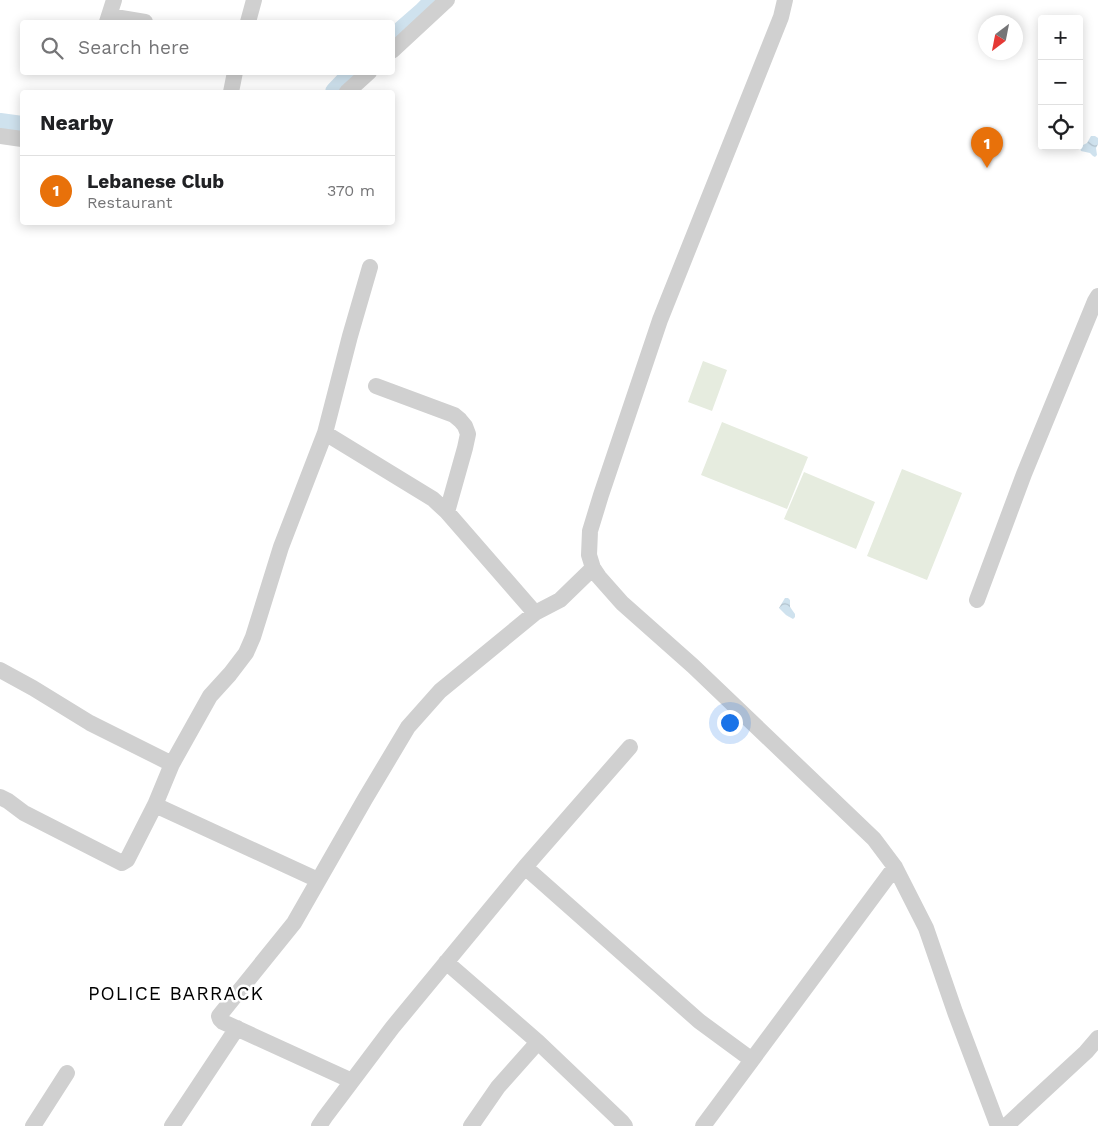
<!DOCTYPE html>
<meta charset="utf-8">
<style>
:root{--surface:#fff;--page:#f2f2f2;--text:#202124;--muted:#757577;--line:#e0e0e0;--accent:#e63946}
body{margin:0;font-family:"Work Sans",sans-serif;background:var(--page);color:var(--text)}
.controls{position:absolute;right:15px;top:15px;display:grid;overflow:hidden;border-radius:5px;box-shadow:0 2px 12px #0003}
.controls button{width:45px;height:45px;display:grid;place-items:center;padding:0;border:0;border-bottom:1px solid var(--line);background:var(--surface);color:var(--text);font:25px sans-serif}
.compass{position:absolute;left:978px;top:15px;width:45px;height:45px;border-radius:50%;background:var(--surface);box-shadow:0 2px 12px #0003;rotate:212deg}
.you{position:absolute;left:729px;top:722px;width:18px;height:18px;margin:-12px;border:4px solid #fff;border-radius:50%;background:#1a73e8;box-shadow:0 0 0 8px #1a73e833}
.badge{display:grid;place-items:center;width:32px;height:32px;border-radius:50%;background:var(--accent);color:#fff;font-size:16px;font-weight:700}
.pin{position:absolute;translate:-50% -41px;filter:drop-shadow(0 1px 2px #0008)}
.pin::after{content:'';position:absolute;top:26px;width:18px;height:15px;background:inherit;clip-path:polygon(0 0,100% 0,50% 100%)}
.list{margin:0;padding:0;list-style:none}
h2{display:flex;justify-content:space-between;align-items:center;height:65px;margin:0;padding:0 20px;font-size:21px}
h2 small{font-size:16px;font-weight:400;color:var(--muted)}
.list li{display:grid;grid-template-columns:32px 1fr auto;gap:15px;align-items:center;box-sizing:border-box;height:70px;padding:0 20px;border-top:1px solid var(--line)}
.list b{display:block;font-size:19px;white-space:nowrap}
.list p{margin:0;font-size:16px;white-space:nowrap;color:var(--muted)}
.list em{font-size:16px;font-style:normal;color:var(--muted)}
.icon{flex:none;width:28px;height:28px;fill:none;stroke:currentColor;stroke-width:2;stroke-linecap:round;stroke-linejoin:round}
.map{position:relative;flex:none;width:1098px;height:1126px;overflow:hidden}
.search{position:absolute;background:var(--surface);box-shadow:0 2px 12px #0003;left:20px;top:20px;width:375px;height:55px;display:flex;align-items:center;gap:12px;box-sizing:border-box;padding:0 18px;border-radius:5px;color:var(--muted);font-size:19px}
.panel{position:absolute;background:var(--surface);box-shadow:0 2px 12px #0003;left:20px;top:90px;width:375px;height:135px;border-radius:5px}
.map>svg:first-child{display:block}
</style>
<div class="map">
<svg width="1098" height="1126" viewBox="0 0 1098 1126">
<defs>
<pattern id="water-waves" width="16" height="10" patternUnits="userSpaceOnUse" patternTransform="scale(1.25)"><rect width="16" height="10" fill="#cfe2ee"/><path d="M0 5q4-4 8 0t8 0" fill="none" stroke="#b2c2cd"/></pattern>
</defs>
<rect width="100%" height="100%" fill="#fff"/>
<path fill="#e6ecdf" d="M 703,361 L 727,370 L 712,411 L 688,402 Z
M 722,422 L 808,457 L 787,509 L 701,475 Z
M 902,469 L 962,493 L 927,580 L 867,556 Z
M 804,472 L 875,502 L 856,549 L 784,519 Z"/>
<path fill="url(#water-waves)" d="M 1091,136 L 1095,136 L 1098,138 L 1098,144 L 1096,148 L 1097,155 L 1095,157 L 1093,156 L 1090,153 L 1081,151 L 1080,148 L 1081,146 L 1087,143 Z
M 785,598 L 788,598 L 790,600 L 790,607 L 795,614 L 795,617 L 793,619 L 786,615 L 779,608 Z"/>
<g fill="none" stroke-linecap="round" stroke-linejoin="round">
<path stroke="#cfe2ee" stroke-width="20" d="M 392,39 L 423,12 L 435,0
M 335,92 L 354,72
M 0,123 L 22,126"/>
<path stroke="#d0d0d0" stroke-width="16" d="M 785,0 L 781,17 L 660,320 L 601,495 L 590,531 L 589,555 L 593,568 L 599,577 L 622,603 L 693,666 L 874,839 L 895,867 L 926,928 L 955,1012 L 998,1126
M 109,16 L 145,22
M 107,22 L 114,0
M 248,22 L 254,0
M 392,51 L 447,0
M 231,92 L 235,72
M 347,92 L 369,72
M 0,136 L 22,139
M 376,386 L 454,415 L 460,420 L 465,426 L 468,434 L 465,448 L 447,512
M 325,433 L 433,499 L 447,512 L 535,613
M 977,600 L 1024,474 L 1095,301 L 1098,296
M 0,670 L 33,688 L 90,723 L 172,764
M 630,747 L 525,867 L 699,1021 L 752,1060
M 0,797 L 8,801 L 24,813 L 122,863 L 127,860 L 155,805 L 172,764 L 210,696 L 230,674 L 246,653 L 253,637 L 281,547 L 325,433 L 350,336 L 370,267
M 155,805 L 318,880
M 446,962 L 538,1042 L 622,1122 L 625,1126
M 352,1081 L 223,1022 L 220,1019 L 219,1016 L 294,923 L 365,799 L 408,727 L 440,691 L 535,613 L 560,600 L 593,568
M 33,1126 L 67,1073
M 172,1126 L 237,1028
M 319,1126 L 325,1117 L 392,1028 L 525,867
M 471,1126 L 498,1087 L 538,1042
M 703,1126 L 895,867
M 1006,1126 L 1086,1052 L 1098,1038"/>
</g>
<g text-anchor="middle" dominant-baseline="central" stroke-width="5" stroke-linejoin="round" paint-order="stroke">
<g font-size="19" letter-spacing="1" fill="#000" stroke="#fff">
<text x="176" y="993">POLICE BARRACK</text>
</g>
</g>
</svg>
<div class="controls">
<button>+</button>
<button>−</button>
<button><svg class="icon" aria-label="locate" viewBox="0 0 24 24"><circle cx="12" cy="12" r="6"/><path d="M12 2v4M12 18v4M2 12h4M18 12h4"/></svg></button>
</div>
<svg class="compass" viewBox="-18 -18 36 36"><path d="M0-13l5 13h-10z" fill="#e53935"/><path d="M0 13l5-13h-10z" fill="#757577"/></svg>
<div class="you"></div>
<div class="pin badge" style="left:987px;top:168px;background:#e8710a">1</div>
<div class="search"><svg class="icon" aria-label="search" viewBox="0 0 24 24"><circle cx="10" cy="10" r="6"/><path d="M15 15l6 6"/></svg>Search here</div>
<section class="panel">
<h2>Nearby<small></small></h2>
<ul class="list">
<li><span class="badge" style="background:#e8710a">1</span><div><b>Lebanese Club</b><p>Restaurant</p></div><em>370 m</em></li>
</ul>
</section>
</div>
